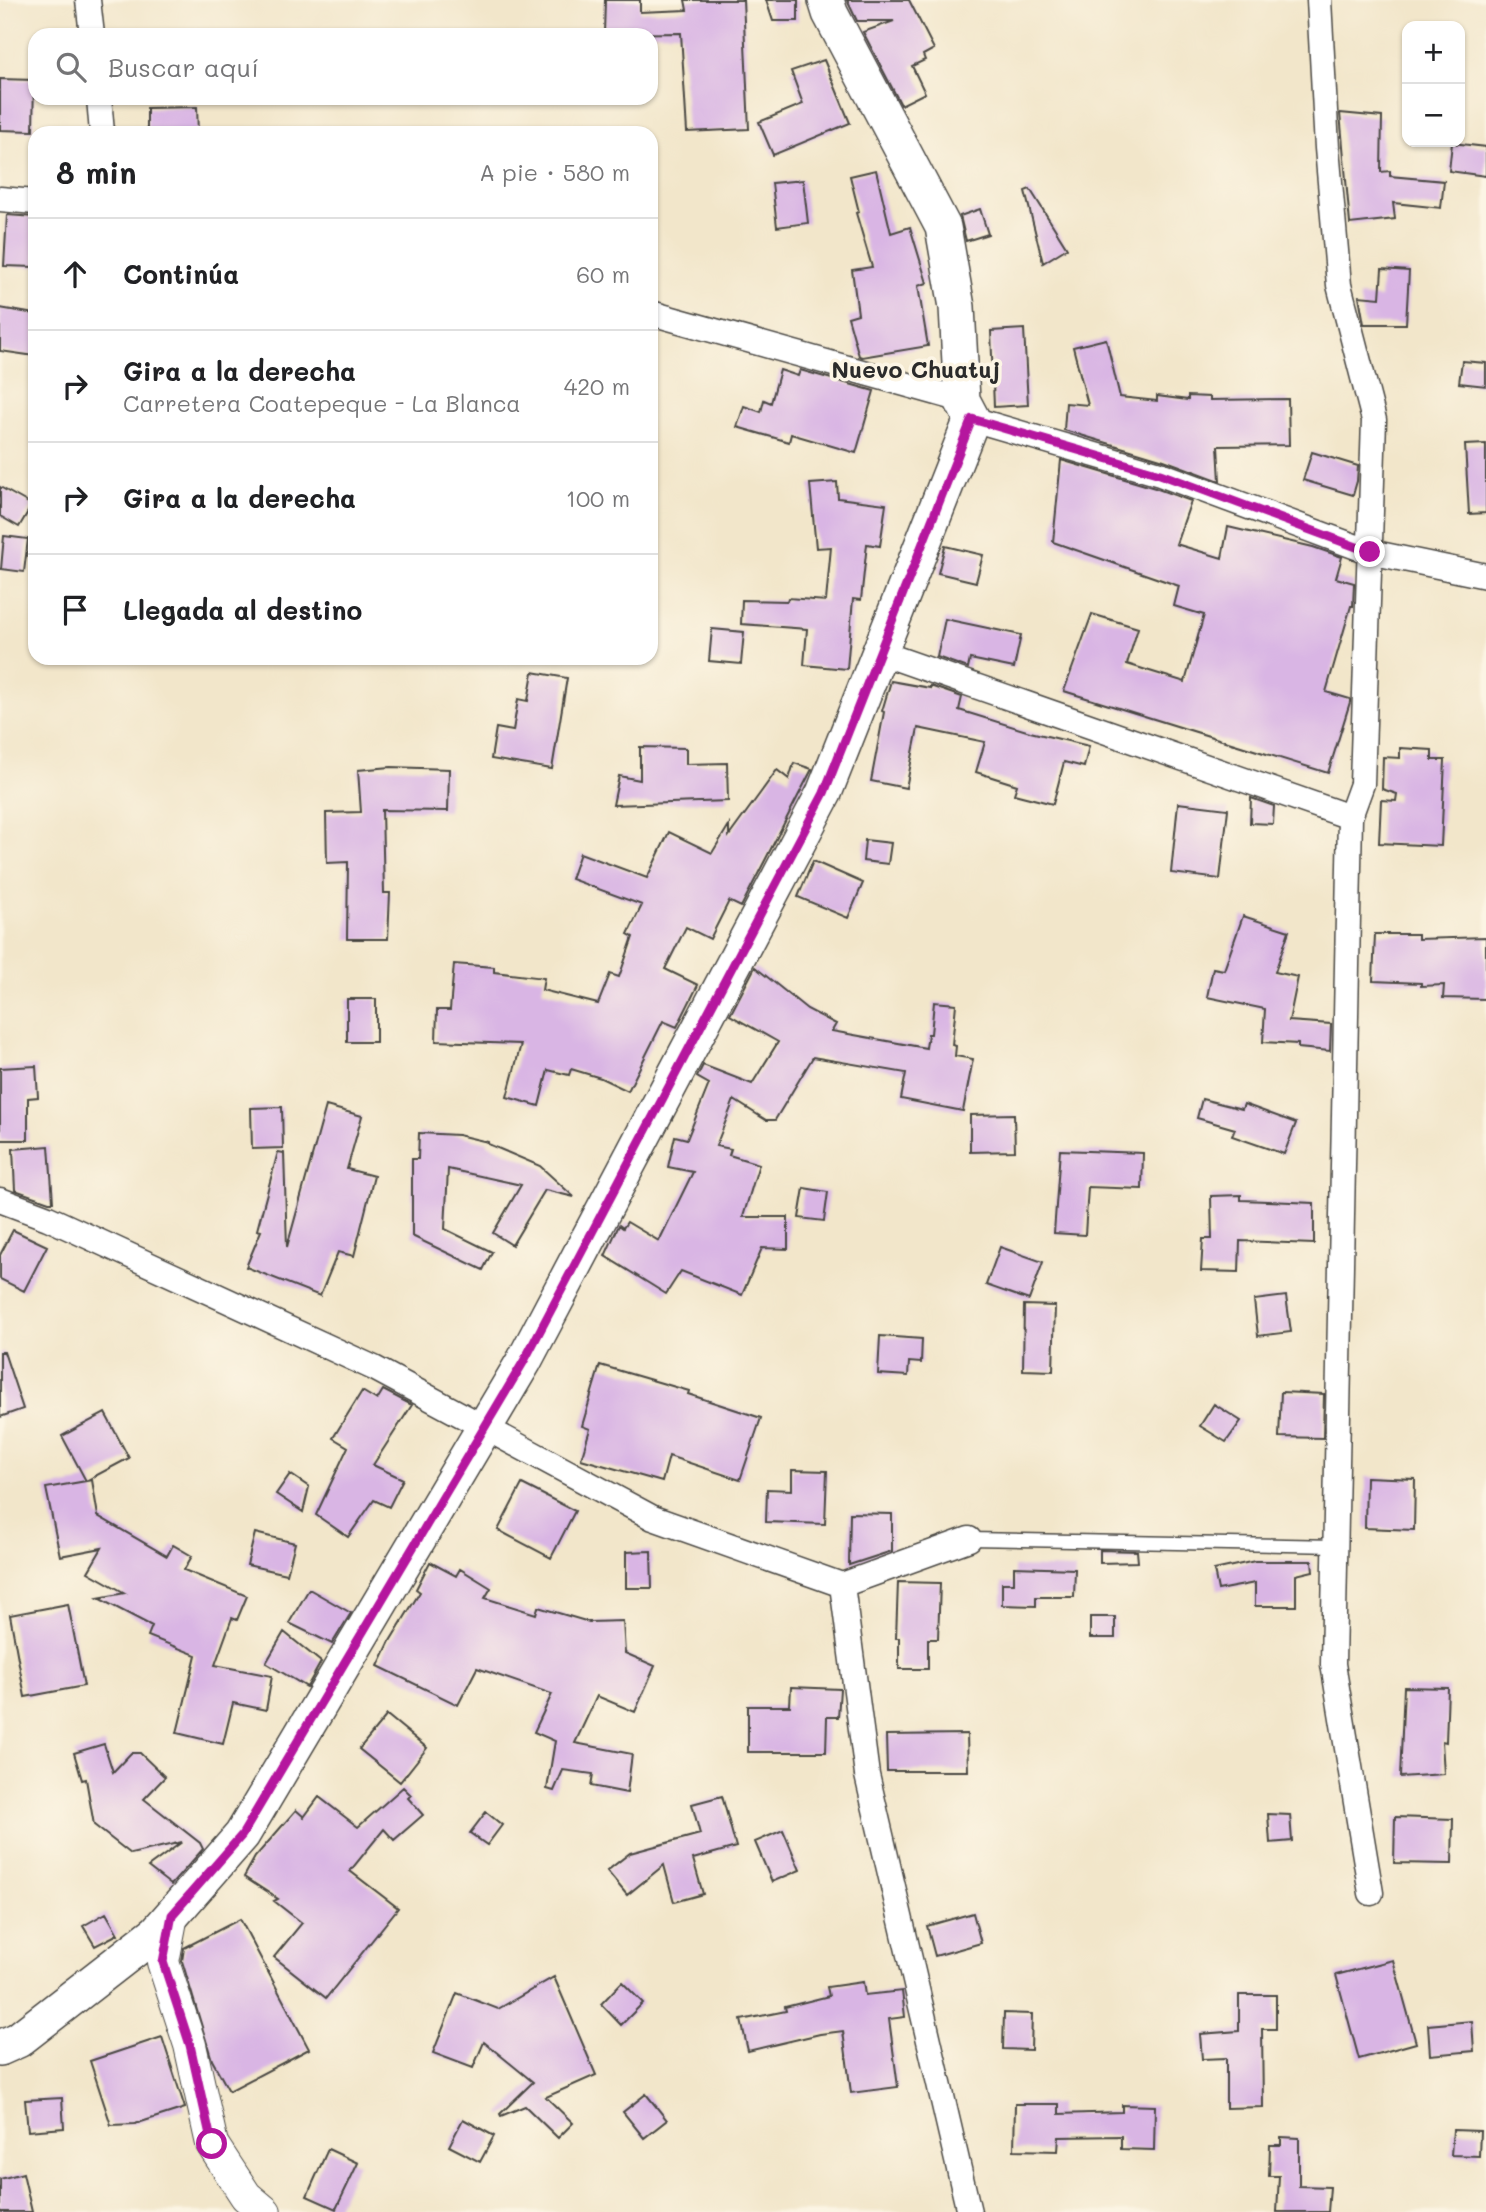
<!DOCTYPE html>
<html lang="es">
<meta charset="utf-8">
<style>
:root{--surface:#fff;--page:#f2f2f2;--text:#202124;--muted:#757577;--line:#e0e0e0}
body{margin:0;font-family:Mali,sans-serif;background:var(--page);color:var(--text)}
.controls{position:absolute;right:21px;top:21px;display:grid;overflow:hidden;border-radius:14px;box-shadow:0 2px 5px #0004}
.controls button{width:63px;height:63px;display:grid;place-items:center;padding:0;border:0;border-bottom:2px solid var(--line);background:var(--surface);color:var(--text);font:35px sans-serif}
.stop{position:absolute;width:21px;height:21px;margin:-16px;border:5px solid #b5179e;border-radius:50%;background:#fff}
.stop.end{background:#b5179e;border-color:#fff;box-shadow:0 2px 7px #0008}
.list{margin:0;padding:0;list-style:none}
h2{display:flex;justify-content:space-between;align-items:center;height:91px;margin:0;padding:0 28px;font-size:30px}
h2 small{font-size:23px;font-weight:400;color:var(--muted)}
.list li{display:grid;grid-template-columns:46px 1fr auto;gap:21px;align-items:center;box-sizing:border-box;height:112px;padding:0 28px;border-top:2px solid var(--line)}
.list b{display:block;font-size:26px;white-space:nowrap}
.list p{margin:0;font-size:23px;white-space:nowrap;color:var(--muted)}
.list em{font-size:23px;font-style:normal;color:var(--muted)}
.icon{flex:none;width:38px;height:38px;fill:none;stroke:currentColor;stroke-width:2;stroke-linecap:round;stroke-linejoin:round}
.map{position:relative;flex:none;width:1486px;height:2212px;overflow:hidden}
.search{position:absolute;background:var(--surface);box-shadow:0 2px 5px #0004;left:28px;top:28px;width:630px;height:77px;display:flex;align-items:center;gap:18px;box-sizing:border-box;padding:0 24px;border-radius:21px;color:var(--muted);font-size:26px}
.panel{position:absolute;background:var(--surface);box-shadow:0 2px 5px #0004;left:28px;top:126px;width:630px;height:539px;border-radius:21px}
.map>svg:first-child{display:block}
</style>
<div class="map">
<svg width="1486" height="2212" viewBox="0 0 1486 2212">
<rect width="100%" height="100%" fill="#fcf5e5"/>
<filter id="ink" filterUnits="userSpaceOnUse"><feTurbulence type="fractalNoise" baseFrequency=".0143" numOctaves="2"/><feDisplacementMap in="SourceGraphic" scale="14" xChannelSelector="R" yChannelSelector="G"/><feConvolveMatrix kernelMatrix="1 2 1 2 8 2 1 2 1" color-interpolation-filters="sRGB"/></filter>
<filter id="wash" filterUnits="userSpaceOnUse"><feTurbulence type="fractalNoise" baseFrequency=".00686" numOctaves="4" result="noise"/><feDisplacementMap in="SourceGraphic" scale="28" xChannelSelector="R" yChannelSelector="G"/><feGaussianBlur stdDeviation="1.57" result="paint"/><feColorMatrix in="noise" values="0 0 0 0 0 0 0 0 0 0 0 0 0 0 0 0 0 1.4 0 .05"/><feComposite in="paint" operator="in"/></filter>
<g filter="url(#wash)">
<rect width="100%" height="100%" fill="#f2e6ca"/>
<g id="blocks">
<path fill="#d9b5e4" d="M 605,0 L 640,0 L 640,12 L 687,10 L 685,0 L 743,0 L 749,129 L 687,132 L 681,33 L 604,34 Z
M 766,0 L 798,0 L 798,21 L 773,21 Z
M 847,0 L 909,0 L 934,49 L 923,55 L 925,60 L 912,66 L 925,93 L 901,105 L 863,32 L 894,21 L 857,21 Z
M 824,60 L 850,123 L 773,155 L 759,122 L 803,104 L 791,71 Z
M 0,79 L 34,80 L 33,131 L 0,130 Z
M 197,107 L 198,133 L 147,133 L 147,108 Z
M 1340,113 L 1382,117 L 1381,172 L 1390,171 L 1390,176 L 1444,181 L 1441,208 L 1393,203 L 1395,219 L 1350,224 Z
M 1452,143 L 1486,147 L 1486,176 L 1449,171 Z
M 876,170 L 891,233 L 910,227 L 927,283 L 918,286 L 928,346 L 862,357 L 859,356 L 848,317 L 858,314 L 852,270 L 872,267 L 856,213 L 859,212 L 850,176 Z
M 803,180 L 808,223 L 777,227 L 772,183 Z
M 1030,189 L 1067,248 L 1043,263 L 1025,191 Z
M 980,209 L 988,234 L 966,241 L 960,216 Z
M 7,215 L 35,217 L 35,267 L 4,266 Z
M 1382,269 L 1409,271 L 1406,324 L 1364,324 L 1359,296 L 1380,298 Z
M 0,308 L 35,314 L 35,356 L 0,351 Z
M 1024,329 L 1028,405 L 994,407 L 991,331 Z
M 1106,339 L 1120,397 L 1157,401 L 1157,396 L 1188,400 L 1188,396 L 1210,397 L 1210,400 L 1288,399 L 1289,445 L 1218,446 L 1220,481 L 1164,460 L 1064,430 L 1066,403 L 1088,405 L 1073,347 Z
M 1462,361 L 1486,363 L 1486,386 L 1459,383 Z
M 780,370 L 798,376 L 800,370 L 874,391 L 856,453 L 791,434 L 789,442 L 737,427 L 744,406 L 761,412 L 764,400 L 771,403 Z
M 1486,444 L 1486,513 L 1469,514 L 1465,445 Z
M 1312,452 L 1358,466 L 1357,481 L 1353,495 L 1303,480 Z
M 1061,460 L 1155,488 L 1191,501 L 1176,544 L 1222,558 L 1228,527 L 1313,547 L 1342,557 L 1336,578 L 1354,583 L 1353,606 L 1351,606 L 1326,692 L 1350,699 L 1350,702 L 1328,773 L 1064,691 L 1092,614 L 1138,628 L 1127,664 L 1185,682 L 1204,615 L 1174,606 L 1179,586 L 1053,542 Z
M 837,482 L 838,498 L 886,504 L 880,546 L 867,544 L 861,600 L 853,599 L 847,669 L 804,665 L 807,629 L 741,624 L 742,600 L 787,601 L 788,598 L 826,601 L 831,547 L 816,548 L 810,484 Z
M 0,487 L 32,505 L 19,527 L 0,516 Z
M 4,536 L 28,539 L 24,572 L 1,569 Z
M 945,546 L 983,555 L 976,582 L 938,573 Z
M 945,619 L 1021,635 L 1014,668 L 970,659 L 968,668 L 937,657 Z
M 712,629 L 744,632 L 741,664 L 709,661 Z
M 533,672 L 567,678 L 552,769 L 491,759 L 496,728 L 513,731 L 518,699 L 528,701 Z
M 891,681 L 930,688 L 930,686 L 962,697 L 959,710 L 1030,732 L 1089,746 L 1084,767 L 1064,762 L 1053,804 L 1014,794 L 1017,785 L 976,772 L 985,742 L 918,728 L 906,788 L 871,781 L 884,712 L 882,711 Z
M 640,747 L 686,748 L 686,764 L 727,763 L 728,801 L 613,805 L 619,776 L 640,780 Z
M 1400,748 L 1432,750 L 1432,760 L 1445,760 L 1441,846 L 1379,843 L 1381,800 L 1396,801 L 1397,794 L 1382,789 L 1383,757 L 1400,758 Z
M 794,763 L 812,769 L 741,907 L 729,901 L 710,939 L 686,927 L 665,969 L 698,985 L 677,1027 L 663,1021 L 628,1091 L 601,1078 L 571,1069 L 569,1075 L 548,1070 L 539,1106 L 507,1097 L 521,1044 L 436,1041 L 437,1010 L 450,1010 L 454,964 L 494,967 L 494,972 L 544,978 L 542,990 L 598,1004 L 610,974 L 619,977 L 633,937 L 628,934 L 642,905 L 571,879 L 580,853 L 647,878 L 669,832 L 712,853 L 729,825 L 729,836 L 777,770 L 789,779 Z
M 391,767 L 449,769 L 448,811 L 382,810 L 384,893 L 390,893 L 388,939 L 347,939 L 348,862 L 327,863 L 326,813 L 361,812 L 358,770 Z
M 1251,798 L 1274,806 L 1273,824 L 1250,823 Z
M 1178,803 L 1228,809 L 1220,879 L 1171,873 Z
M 865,840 L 891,843 L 888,864 L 863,861 Z
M 813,861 L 863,883 L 848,918 L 798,897 Z
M 1243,916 L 1289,931 L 1275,972 L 1298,977 L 1289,1021 L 1331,1024 L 1330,1051 L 1298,1048 L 1298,1044 L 1263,1042 L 1265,1009 L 1207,997 L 1213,968 L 1224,970 Z
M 1375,934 L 1418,934 L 1418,939 L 1486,937 L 1486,999 L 1443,998 L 1444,985 L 1421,986 L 1421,983 L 1373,981 Z
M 755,967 L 807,1009 L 836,1024 L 832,1031 L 926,1048 L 928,1034 L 931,1034 L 934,1002 L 956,1004 L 952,1045 L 956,1046 L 955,1056 L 973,1059 L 963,1111 L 901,1099 L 906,1073 L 813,1057 L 775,1120 L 766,1120 L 734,1100 L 716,1146 L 731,1149 L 729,1155 L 759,1164 L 743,1217 L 788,1217 L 788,1249 L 762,1248 L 742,1295 L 681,1271 L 666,1294 L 605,1256 L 619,1225 L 623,1228 L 627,1222 L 659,1241 L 693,1172 L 668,1167 L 675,1136 L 687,1139 L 709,1084 L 697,1077 L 703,1065 L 752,1084 L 778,1042 L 730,1015 Z
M 347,999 L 376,999 L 376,1042 L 347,1042 Z
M 36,1066 L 38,1097 L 28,1098 L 28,1140 L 0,1140 L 0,1068 Z
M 1202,1099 L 1242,1109 L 1244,1104 L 1296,1123 L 1284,1154 L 1232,1136 L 1235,1129 L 1197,1118 Z
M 326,1106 L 362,1116 L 347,1169 L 374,1176 L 354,1256 L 338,1252 L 320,1296 L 246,1267 L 261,1231 L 257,1230 L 278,1152 L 284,1153 L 287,1247 Z
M 282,1107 L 283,1148 L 252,1149 L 251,1108 Z
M 1014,1114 L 1015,1151 L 970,1152 L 970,1115 Z
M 419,1133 L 458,1135 L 488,1142 L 488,1144 L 540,1166 L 574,1197 L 545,1190 L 512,1245 L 493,1233 L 521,1185 L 448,1169 L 445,1229 L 492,1252 L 483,1270 L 412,1236 L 412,1159 L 418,1159 Z
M 49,1146 L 53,1202 L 49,1202 L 15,1190 L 13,1149 Z
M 1060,1150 L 1143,1153 L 1142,1189 L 1088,1187 L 1085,1235 L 1054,1233 Z
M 804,1188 L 828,1192 L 824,1221 L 799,1218 Z
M 1241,1195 L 1241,1200 L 1314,1203 L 1314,1244 L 1240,1241 L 1239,1272 L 1201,1271 L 1203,1239 L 1212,1239 L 1211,1196 Z
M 13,1230 L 47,1246 L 24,1291 L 0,1279 L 0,1255 Z
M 1000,1247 L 1043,1262 L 1029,1300 L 986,1285 Z
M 1286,1296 L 1291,1332 L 1258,1336 L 1254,1300 Z
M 1024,1305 L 1055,1306 L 1053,1371 L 1023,1370 Z
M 880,1336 L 922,1339 L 921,1363 L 909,1362 L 908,1376 L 878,1374 Z
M 0,1352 L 4,1352 L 23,1409 L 0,1417 Z
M 600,1365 L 689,1391 L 688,1394 L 761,1418 L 740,1480 L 669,1456 L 662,1482 L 581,1459 L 590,1429 L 582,1426 Z
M 383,1390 L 412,1405 L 373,1465 L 403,1479 L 389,1507 L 374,1500 L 348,1537 L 316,1515 L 348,1447 L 333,1438 L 362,1391 L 377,1400 Z
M 1281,1392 L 1324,1394 L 1323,1438 L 1279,1437 Z
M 1214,1404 L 1241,1421 L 1226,1442 L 1200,1426 Z
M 105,1413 L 129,1458 L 86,1481 L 62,1436 Z
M 792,1470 L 827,1471 L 825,1524 L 766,1522 L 767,1489 L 792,1490 Z
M 290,1474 L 309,1487 L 303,1512 L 276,1494 Z
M 1366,1477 L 1415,1479 L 1414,1530 L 1365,1528 Z
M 92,1480 L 98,1516 L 167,1556 L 173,1545 L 192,1556 L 184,1570 L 247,1596 L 237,1620 L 232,1618 L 215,1665 L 272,1676 L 266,1710 L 233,1703 L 223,1744 L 177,1733 L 196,1655 L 148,1636 L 152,1626 L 98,1598 L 125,1593 L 88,1572 L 102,1548 L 60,1556 L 46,1488 Z
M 522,1484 L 575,1511 L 551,1558 L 498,1530 Z
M 850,1513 L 892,1514 L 892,1551 L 849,1565 Z
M 255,1533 L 295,1543 L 287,1574 L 247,1565 Z
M 1100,1550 L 1137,1551 L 1138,1562 L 1100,1563 Z
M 651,1551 L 652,1588 L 626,1588 L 626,1552 Z
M 1255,1561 L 1312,1561 L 1313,1571 L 1296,1575 L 1296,1606 L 1255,1606 L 1255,1583 L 1218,1590 L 1214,1570 Z
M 430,1562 L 456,1576 L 460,1569 L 491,1588 L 485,1598 L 536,1614 L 538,1607 L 589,1622 L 623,1621 L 625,1653 L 655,1666 L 635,1712 L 597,1696 L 575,1743 L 632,1754 L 627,1793 L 591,1786 L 593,1774 L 563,1770 L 554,1791 L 547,1789 L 555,1741 L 534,1732 L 552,1694 L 477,1668 L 458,1705 L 378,1666 L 390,1641 L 420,1592 L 416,1589 Z
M 1014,1567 L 1075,1569 L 1074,1597 L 1036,1597 L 1036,1606 L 1002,1605 L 1002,1583 L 1014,1583 Z
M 898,1582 L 940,1583 L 938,1639 L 928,1639 L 928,1669 L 899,1669 L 899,1638 L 896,1638 Z
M 309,1589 L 351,1613 L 332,1644 L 289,1623 Z
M 68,1604 L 84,1686 L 25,1697 L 10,1615 Z
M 1090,1617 L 1115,1617 L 1115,1638 L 1090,1638 Z
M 284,1632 L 321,1662 L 307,1687 L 266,1663 Z
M 791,1687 L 840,1689 L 838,1717 L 827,1717 L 826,1752 L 748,1752 L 748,1706 L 790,1706 Z
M 1404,1687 L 1448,1688 L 1446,1742 L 1442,1741 L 1444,1774 L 1400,1777 Z
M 387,1715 L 427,1748 L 400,1782 L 359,1749 Z
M 967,1734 L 968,1771 L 887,1771 L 886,1735 Z
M 104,1744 L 113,1772 L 131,1753 L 140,1753 L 165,1777 L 144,1799 L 200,1843 L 203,1849 L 171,1885 L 148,1867 L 182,1842 L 131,1854 L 94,1825 L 86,1779 L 82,1780 L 74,1753 Z
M 403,1787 L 411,1795 L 408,1798 L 423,1815 L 394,1840 L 384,1829 L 350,1871 L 398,1908 L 326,1998 L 274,1957 L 302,1923 L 274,1901 L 278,1899 L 244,1877 L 255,1857 L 296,1810 L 304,1817 L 319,1797 L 358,1827 Z
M 722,1796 L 736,1847 L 693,1859 L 703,1894 L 674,1902 L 664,1865 L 627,1895 L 607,1871 L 630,1853 L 700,1834 L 692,1804 Z
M 486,1812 L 502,1825 L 487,1845 L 470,1833 Z
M 1268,1814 L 1290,1815 L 1292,1841 L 1270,1843 Z
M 1395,1817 L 1453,1819 L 1452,1864 L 1394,1863 Z
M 783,1830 L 800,1870 L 772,1882 L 755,1842 Z
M 106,1913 L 118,1934 L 95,1946 L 83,1926 Z
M 973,1913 L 981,1943 L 935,1956 L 927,1926 Z
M 240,1919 L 309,2049 L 229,2091 L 212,2060 L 182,1961 L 184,1948 Z
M 1393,1960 L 1416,2043 L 1359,2059 L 1336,1975 Z
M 554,1977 L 596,2075 L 546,2097 L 573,2123 L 558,2138 L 525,2106 L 501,2116 L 500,2114 L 533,2082 L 484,2042 L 473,2068 L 433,2053 L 457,1993 L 498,2009 Z
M 622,1982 L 643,2003 L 621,2025 L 601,2004 Z
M 863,1982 L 865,1995 L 902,1991 L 905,2017 L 889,2019 L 898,2087 L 851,2093 L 843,2031 L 820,2034 L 748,2051 L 741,2020 L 786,2011 L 785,2007 L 829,1996 L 827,1987 Z
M 1239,1995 L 1276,1995 L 1276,2029 L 1262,2029 L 1263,2107 L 1226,2108 L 1226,2058 L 1202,2059 L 1200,2034 L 1239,2031 Z
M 1004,2013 L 1032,2014 L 1031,2050 L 1003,2049 Z
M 1472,2021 L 1474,2051 L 1430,2055 L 1428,2025 Z
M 162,2037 L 185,2108 L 135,2124 L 111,2125 L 90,2061 Z
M 646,2094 L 667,2120 L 644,2138 L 623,2112 Z
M 62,2098 L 64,2128 L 28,2131 L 25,2100 Z
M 1015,2104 L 1059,2104 L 1059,2114 L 1122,2112 L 1122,2105 L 1155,2106 L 1154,2150 L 1121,2149 L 1121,2136 L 1059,2137 L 1058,2151 L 1014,2150 Z
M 463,2119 L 494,2136 L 480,2162 L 449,2146 Z
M 1453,2130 L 1480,2131 L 1479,2156 L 1451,2155 Z
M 1281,2137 L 1299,2138 L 1299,2186 L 1330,2187 L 1328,2212 L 1277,2212 L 1279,2176 L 1269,2176 L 1270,2145 L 1281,2145 Z
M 328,2149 L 358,2163 L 336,2209 L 307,2196 Z
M 23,2173 L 32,2212 L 0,2212 L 0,2179 Z"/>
</g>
</g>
<g filter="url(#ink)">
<use href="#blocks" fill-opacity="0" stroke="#494743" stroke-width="2"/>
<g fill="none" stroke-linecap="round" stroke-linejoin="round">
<g stroke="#494743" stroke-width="15">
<path id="service" d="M 969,1539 L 1336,1546"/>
</g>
<g stroke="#494743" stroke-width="27">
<path id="minor" d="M 88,0 L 92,35
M 1319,0 L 1327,148 L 1339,285 L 1374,420 L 1362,784 L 1350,817 L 1333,1664 L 1371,1893
M 99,98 L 102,133
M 0,199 L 35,202
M 651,313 L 962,400
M 972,419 L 1160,474 L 1370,552 L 1486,576
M 881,653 L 1350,817
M 0,1200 L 48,1218 L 374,1368 L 653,1518 L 842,1585 L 969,1539
M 842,1585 L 867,1775 L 969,2212"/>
</g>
<g stroke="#494743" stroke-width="34">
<path id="tertiary" d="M 172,1915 L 163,1962 L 190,2045 L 212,2144 L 246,2196 L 265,2212"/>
</g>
<g stroke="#494743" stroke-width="38">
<path id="secondary" d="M 0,2048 L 18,2040 L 157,1932 L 242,1835 L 524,1361 L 824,793 L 972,419 L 962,400 L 957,307 L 943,227 L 830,13 L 826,0"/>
</g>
<use href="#service" stroke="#fff" stroke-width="12"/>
<use href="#minor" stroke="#fff" stroke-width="24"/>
<use href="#tertiary" stroke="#fff" stroke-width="32"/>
<use href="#secondary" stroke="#fff" stroke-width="35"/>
</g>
</g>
<g fill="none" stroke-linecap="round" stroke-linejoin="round" filter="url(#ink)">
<path stroke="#b5179e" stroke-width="9" d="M 212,2144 L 190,2045 L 163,1962 L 172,1915 L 242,1835 L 524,1361 L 824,793 L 972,419 L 1160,474 L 1370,552"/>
</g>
<g text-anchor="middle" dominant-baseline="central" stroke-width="7" stroke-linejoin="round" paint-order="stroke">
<g font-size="23" font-weight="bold" fill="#2b2b2b" stroke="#fcf5e5">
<text x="916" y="369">Nuevo Chuatuj</text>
</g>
</g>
</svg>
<div class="controls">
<button>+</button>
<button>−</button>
</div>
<div class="stop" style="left:212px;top:2144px"></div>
<div class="stop end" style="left:1370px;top:552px"></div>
<div class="search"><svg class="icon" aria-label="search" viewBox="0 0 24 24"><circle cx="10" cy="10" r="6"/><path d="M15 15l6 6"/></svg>Buscar aquí</div>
<section class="panel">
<h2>8 min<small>A pie · 580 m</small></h2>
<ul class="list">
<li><svg class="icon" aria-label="ahead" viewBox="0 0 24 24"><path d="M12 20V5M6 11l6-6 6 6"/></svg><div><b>Continúa</b></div><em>60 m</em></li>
<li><svg class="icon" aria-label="right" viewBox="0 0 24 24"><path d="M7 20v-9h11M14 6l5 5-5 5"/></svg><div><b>Gira a la derecha</b><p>Carretera Coatepeque - La Blanca</p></div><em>420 m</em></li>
<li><svg class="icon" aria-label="right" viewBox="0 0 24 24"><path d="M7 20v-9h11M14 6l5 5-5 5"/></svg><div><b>Gira a la derecha</b></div><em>100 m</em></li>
<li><svg class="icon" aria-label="arrive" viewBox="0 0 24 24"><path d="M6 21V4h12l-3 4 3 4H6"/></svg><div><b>Llegada al destino</b></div></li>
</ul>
</section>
</div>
